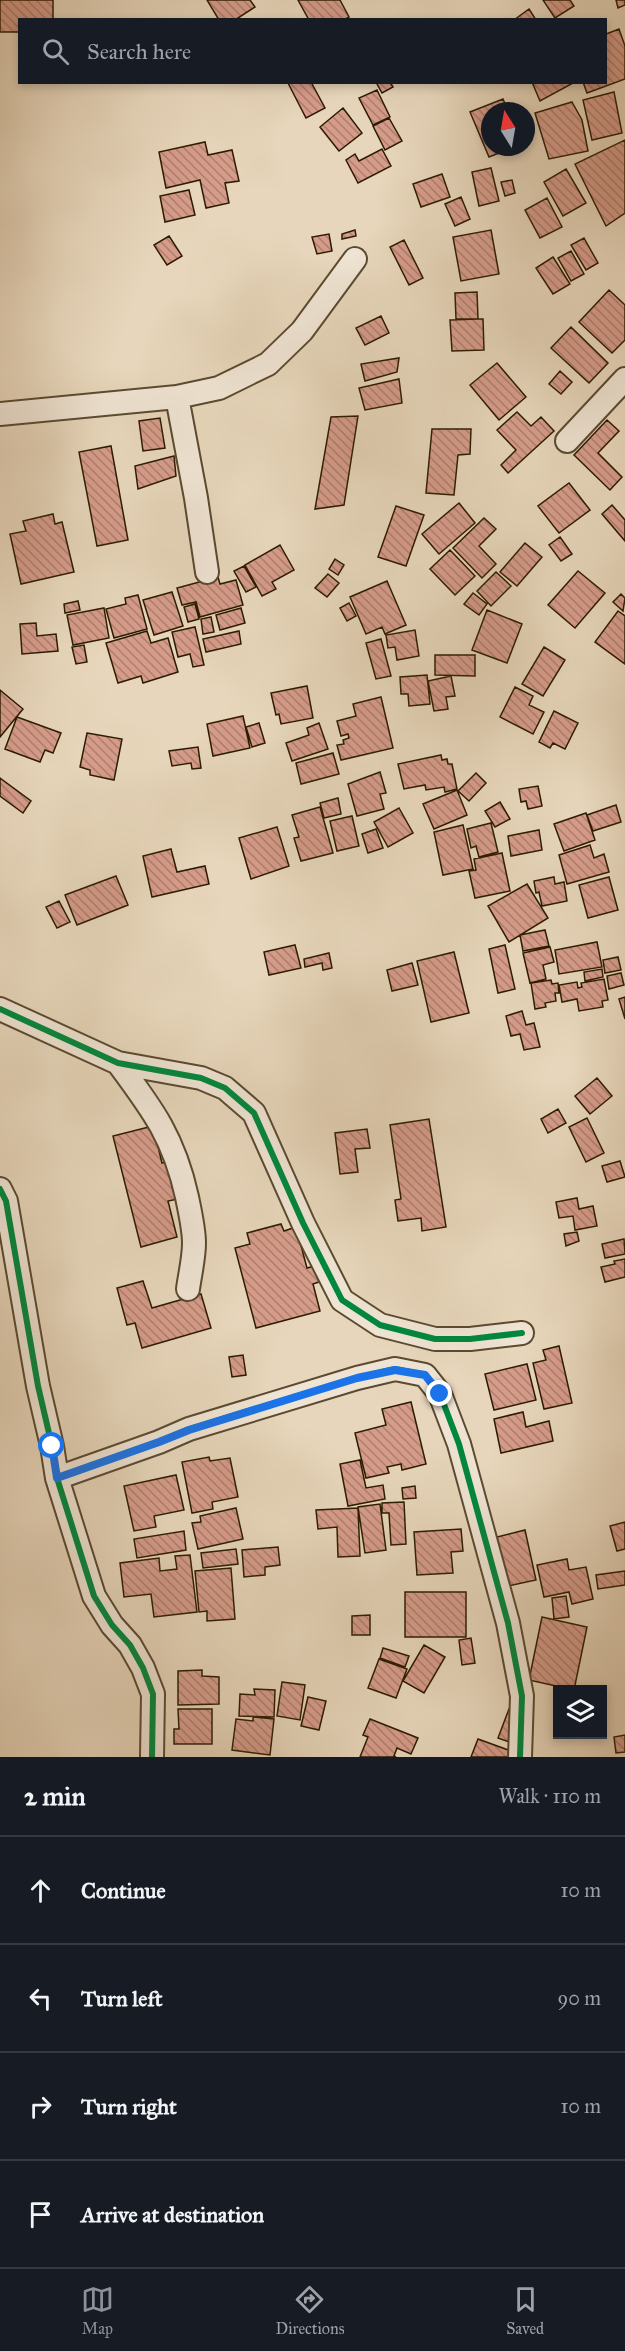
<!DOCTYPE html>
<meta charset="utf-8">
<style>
:root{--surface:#171b24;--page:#20242c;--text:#f1f3f6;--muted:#9ea1a6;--line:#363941;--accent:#8c9099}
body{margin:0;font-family:"IM FELL Great Primer",serif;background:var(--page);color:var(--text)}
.controls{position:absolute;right:18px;bottom:18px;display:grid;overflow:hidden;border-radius:0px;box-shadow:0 3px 9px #0003}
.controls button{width:54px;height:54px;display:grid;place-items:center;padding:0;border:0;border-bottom:2px solid var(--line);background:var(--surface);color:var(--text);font:30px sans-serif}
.compass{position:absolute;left:481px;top:102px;width:54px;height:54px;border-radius:50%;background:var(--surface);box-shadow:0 3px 9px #0003;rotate:349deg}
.stop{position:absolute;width:18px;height:18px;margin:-14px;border:4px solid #1a73e8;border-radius:50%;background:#fff}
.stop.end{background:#1a73e8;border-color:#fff;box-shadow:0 2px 6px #0008}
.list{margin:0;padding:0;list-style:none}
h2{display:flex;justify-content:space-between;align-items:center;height:78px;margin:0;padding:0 24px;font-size:26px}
h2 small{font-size:20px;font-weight:400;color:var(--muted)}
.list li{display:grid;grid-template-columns:39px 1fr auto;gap:18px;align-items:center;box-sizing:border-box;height:108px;padding:0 24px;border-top:2px solid var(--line)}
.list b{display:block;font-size:22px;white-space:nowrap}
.list em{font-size:20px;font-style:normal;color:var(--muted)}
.icon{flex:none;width:33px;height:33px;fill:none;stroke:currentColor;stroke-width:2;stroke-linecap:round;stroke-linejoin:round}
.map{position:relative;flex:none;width:625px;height:1757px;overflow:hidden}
.search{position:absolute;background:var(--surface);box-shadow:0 3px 9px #0003;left:18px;right:18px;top:18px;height:66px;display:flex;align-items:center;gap:15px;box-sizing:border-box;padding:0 21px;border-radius:0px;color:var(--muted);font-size:22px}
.sheet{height:510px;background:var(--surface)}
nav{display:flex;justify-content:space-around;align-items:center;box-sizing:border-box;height:84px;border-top:2px solid var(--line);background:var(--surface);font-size:16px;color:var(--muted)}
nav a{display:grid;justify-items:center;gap:3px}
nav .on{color:var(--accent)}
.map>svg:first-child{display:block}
</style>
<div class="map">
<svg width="625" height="1757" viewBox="0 0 625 1757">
<defs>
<pattern id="building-back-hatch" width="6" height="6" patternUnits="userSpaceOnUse" patternTransform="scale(1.5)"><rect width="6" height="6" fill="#d69c8a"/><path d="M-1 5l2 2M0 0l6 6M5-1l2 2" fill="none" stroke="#ae7e6f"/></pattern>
</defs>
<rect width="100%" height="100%" fill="#e7d6bb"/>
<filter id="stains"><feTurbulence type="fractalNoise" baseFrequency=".00333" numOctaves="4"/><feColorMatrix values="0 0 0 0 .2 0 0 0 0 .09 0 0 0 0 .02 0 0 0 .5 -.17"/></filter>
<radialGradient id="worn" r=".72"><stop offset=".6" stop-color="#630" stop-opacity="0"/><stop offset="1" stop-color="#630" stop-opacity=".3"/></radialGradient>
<path fill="url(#building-back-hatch)" stroke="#2c1b02" stroke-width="1.5" d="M 0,0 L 53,0 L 53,20 L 20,20 L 20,32 L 0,32 Z
M 207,0 L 250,0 L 255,7 L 235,20 L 219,20 Z
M 298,0 L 340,0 L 349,17 L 344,20 L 309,20 Z
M 543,0 L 570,0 L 574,6 L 555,18 Z
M 616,0 L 625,0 L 625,5 L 618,8 Z
M 529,9 L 536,20 L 514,20 Z
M 619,29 L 625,46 L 625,79 L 587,93 L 583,82 L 606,82 L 606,34 Z
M 311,82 L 325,108 L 306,118 L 288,83 Z
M 376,82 L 390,82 L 393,87 L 382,93 Z
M 532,82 L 573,82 L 573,83 L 540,101 Z
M 377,90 L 390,117 L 373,125 L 359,98 Z
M 614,92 L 622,133 L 592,140 L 583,100 Z
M 503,99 L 508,111 L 490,111 L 490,147 L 514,147 L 489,157 L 470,112 Z
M 572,102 L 582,120 L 588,151 L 549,159 L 535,113 Z
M 343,108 L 362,133 L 339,151 L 320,127 Z
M 389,118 L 402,141 L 385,150 L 373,126 Z
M 625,140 L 625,213 L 606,226 L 575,164 Z
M 205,142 L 208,155 L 232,150 L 239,181 L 225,183 L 229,203 L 206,208 L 200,180 L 166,188 L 159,152 Z
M 382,149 L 391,166 L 358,183 L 346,160 L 355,154 L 359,161 Z
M 491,168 L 499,201 L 479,206 L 472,172 Z
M 566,169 L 586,203 L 563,216 L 544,182 Z
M 442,174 L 450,197 L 421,207 L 413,184 Z
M 512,180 L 515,193 L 505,196 L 501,182 Z
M 189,190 L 195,215 L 165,222 L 160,196 Z
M 461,197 L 470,219 L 455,226 L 445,204 Z
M 547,198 L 562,227 L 540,238 L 525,210 Z
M 355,230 L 356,236 L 342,239 L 342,234 Z
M 491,230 L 499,274 L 461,281 L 453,237 Z
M 329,234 L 332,251 L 317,254 L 312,237 Z
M 169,236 L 182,256 L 167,265 L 154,245 Z
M 584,238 L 598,263 L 586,270 L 571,245 Z
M 404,240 L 423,278 L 409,285 L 390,247 Z
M 571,251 L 584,274 L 571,281 L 558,258 Z
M 553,257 L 570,284 L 553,294 L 536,268 Z
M 609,290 L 625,305 L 625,340 L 612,353 L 579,322 Z
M 477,292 L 478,319 L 456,319 L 455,293 Z
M 381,316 L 389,333 L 365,345 L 356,328 Z
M 478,319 L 483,319 L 484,350 L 452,351 L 450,320 Z
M 571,327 L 608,363 L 589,383 L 551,348 Z
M 399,358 L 397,372 L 365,381 L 361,364 Z
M 497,363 L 526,397 L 499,420 L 470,385 Z
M 560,371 L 572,382 L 561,394 L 549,384 Z
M 399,379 L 402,403 L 365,410 L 359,388 Z
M 517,412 L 531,426 L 541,417 L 554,431 L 508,473 L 501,465 L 516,450 L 497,430 Z
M 358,416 L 344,505 L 315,509 L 331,417 Z
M 160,418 L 165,448 L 143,451 L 139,421 Z
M 607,420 L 619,431 L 598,453 L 622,477 L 610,490 L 574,455 Z
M 432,429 L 471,429 L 470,454 L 458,455 L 454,495 L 426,493 Z
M 111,446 L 128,540 L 97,546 L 79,452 Z
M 174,456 L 176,476 L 138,489 L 135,466 Z
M 569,483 L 590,510 L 559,533 L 538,506 Z
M 459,503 L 475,523 L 439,554 L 422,534 Z
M 612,505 L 625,520 L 625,541 L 602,514 Z
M 396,506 L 424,515 L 406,566 L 378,557 Z
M 53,514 L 55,524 L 62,522 L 74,572 L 21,584 L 10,534 L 26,531 L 23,521 Z
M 484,518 L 496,529 L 479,546 L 496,564 L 482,578 L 453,548 Z
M 560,537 L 572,554 L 561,561 L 549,545 Z
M 525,543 L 542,557 L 517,586 L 500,572 Z
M 280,545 L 294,570 L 272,582 L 276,589 L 262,596 L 245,565 Z
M 450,550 L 475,576 L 455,595 L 430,569 Z
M 335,559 L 344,565 L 338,575 L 329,569 Z
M 244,566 L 256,587 L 246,592 L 234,571 Z
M 578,571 L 605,593 L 575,628 L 548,605 Z
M 496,572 L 511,586 L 491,606 L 477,591 Z
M 328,574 L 339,583 L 327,597 L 315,588 Z
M 218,577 L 220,584 L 236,580 L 243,605 L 200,617 L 196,602 L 182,605 L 177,588 Z
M 387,581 L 406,625 L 385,634 L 382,627 L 366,634 L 350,597 Z
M 172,592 L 183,626 L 154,635 L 143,600 Z
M 473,593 L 487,604 L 479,615 L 464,604 Z
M 621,594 L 625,598 L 623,611 L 613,602 Z
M 138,595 L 147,629 L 114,638 L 106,609 L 126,604 L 125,598 Z
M 78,601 L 80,610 L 65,613 L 64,604 Z
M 349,603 L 356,616 L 347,621 L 340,608 Z
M 195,604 L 199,619 L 188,622 L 184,607 Z
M 104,608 L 109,638 L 73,645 L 67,615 Z
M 241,608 L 245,623 L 220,630 L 216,615 Z
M 487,610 L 522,624 L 507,663 L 472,650 Z
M 618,611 L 625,616 L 625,664 L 595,642 Z
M 211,617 L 214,632 L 203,634 L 201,619 Z
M 36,623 L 37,636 L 56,634 L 58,651 L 22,654 L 20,624 Z
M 195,627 L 204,665 L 193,667 L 190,654 L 178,657 L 172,632 Z
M 415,630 L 419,656 L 397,660 L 395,647 L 388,648 L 386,635 Z
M 147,631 L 151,643 L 168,638 L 178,672 L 143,683 L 141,676 L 118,683 L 106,643 Z
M 239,631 L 241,644 L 206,652 L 203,639 Z
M 381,639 L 391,676 L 376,679 L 366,643 Z
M 84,645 L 87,662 L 76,664 L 72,647 Z
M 544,647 L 565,660 L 543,696 L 522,684 Z
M 435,655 L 475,655 L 475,676 L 435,675 Z
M 427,675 L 430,704 L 409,706 L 408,694 L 401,694 L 400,677 Z
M 451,676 L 455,696 L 446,697 L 448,709 L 434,711 L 428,681 Z
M 307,686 L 313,718 L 281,724 L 279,714 L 276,715 L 271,693 Z
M 515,687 L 533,696 L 529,705 L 544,712 L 533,734 L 500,717 Z
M 0,690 L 23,709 L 0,737 Z
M 381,697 L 393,748 L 341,760 L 337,745 L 344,744 L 343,740 L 349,738 L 348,734 L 341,736 L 337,721 L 356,716 L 353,704 Z
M 554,711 L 578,723 L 565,749 L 553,743 L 550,748 L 539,742 Z
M 243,716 L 250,748 L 213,756 L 207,724 Z
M 17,717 L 61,733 L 53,753 L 45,750 L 40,762 L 5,749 Z
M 259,723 L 265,743 L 252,747 L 246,727 Z
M 319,723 L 328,749 L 292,761 L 286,743 L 309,735 L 307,728 Z
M 87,733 L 122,739 L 114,780 L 90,775 L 90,770 L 80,767 Z
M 198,747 L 201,768 L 192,769 L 191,763 L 172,766 L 169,751 Z
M 333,753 L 339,774 L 301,784 L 296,763 Z
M 441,755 L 442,760 L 447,759 L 448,764 L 452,764 L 457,789 L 445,792 L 444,787 L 426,790 L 425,785 L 404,789 L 398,764 Z
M 380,772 L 386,793 L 380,794 L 384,809 L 357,816 L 348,784 Z
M 476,773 L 486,783 L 469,801 L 458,791 Z
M 0,778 L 31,801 L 23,813 L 0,796 Z
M 538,786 L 542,806 L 528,809 L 526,801 L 521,802 L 519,789 Z
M 457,790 L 467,815 L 434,829 L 423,804 Z
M 338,798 L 341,814 L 324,818 L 320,803 Z
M 500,802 L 510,819 L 495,827 L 485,811 Z
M 616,805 L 621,822 L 593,831 L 587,815 Z
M 320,807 L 333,853 L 301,861 L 294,838 L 299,837 L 292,815 Z
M 399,808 L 413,833 L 388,847 L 374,822 Z
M 586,813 L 595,840 L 564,851 L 554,824 Z
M 352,816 L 359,846 L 337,851 L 330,821 Z
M 491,823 L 498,852 L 479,857 L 476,846 L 471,848 L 467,829 Z
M 463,825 L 473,869 L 443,875 L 434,832 Z
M 277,827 L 289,866 L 251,879 L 239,838 Z
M 376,829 L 383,848 L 368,853 L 362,834 Z
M 539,830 L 542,850 L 511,856 L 508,836 Z
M 590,845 L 594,858 L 604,854 L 609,872 L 567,884 L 559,855 Z
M 171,849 L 177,872 L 205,866 L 209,884 L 152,897 L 143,856 Z
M 502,853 L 510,891 L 475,898 L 469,871 L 476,870 L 474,859 Z
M 116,876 L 128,905 L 77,925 L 65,895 Z
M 554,877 L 555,884 L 564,882 L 567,901 L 542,906 L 539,892 L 536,893 L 534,881 Z
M 609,877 L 618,910 L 588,918 L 579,885 Z
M 527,884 L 548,918 L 509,942 L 488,906 Z
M 59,901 L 70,922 L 57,928 L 46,907 Z
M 545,930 L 549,946 L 523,951 L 520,935 Z
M 597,942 L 602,967 L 559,974 L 555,950 Z
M 295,945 L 301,968 L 269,975 L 264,952 Z
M 505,945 L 515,989 L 498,993 L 489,949 Z
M 550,947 L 554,962 L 543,965 L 546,979 L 530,983 L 523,953 Z
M 454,952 L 469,1013 L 431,1022 L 417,961 Z
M 329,953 L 332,968 L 323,970 L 322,963 L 305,967 L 304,959 Z
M 618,957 L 621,970 L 605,973 L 603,960 Z
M 412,963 L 418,985 L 392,991 L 387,970 Z
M 602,969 L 603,977 L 585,981 L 584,972 Z
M 621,973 L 624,985 L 609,989 L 607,976 Z
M 604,979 L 608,1000 L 602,1001 L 603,1007 L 579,1011 L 577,999 L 562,1002 L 559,985 L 577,982 L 578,988 L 582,987 L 581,983 Z
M 551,980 L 552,984 L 558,983 L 559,993 L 555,993 L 556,1001 L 545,1003 L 546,1007 L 535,1009 L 531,983 Z
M 625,997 L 625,1019 L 619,999 Z
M 522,1011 L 526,1025 L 534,1023 L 540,1047 L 524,1050 L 520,1034 L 511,1036 L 506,1016 Z
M 597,1078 L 612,1096 L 590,1114 L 575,1096 Z
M 558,1109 L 566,1123 L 548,1133 L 541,1119 Z
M 587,1118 L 604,1153 L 586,1162 L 569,1127 Z
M 429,1119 L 446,1227 L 422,1231 L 421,1218 L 398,1221 L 395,1200 L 401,1199 L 390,1125 Z
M 153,1126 L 162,1163 L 174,1160 L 183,1198 L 168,1201 L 177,1237 L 141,1247 L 113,1136 Z
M 367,1129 L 370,1148 L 355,1149 L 358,1172 L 340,1174 L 335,1133 Z
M 620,1161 L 625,1177 L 607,1182 L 602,1166 Z
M 577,1198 L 579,1209 L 593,1206 L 597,1226 L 575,1230 L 573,1216 L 559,1218 L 556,1202 Z
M 281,1224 L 284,1231 L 296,1227 L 307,1268 L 315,1266 L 319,1282 L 313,1284 L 320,1311 L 256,1328 L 235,1248 L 250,1244 L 247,1233 Z
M 577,1232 L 579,1241 L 566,1246 L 564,1234 Z
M 624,1239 L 625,1254 L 605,1258 L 602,1244 Z
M 625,1259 L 625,1277 L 605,1282 L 601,1267 L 615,1264 L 614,1261 Z
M 143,1281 L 152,1308 L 201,1294 L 211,1328 L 142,1348 L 135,1323 L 127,1325 L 117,1288 Z
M 559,1346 L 572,1403 L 544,1409 L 533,1363 L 546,1360 L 543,1350 Z
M 243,1355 L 246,1375 L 232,1377 L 229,1357 Z
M 527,1364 L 536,1400 L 494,1410 L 485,1374 Z
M 411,1402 L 426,1464 L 402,1470 L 401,1464 L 387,1467 L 389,1473 L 366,1478 L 355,1433 L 386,1425 L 382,1409 Z
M 523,1412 L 526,1427 L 549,1421 L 553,1441 L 501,1453 L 494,1419 Z
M 209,1457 L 210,1461 L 230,1458 L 238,1497 L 212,1502 L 213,1509 L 192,1513 L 182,1462 Z
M 360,1460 L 366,1488 L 383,1485 L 385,1499 L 348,1506 L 340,1464 Z
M 176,1475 L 184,1510 L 154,1516 L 156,1527 L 134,1531 L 124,1486 Z
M 415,1486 L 416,1498 L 403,1499 L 402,1488 Z
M 404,1502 L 406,1544 L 391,1545 L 389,1513 L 382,1513 L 382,1503 Z
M 380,1504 L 386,1550 L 365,1553 L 358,1507 Z
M 236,1508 L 243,1539 L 198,1549 L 192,1523 L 201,1522 L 200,1516 Z
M 358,1508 L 360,1556 L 338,1557 L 337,1527 L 318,1529 L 316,1510 Z
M 625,1522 L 625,1549 L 617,1551 L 610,1526 Z
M 461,1529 L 463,1551 L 451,1552 L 453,1573 L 417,1575 L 414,1532 Z
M 525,1530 L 536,1580 L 508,1586 L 497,1537 Z
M 184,1531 L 186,1550 L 137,1558 L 134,1539 Z
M 278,1547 L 280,1565 L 265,1567 L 265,1575 L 244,1577 L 242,1550 Z
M 236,1549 L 238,1564 L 203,1568 L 201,1553 Z
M 190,1555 L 197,1612 L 154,1617 L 151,1594 L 124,1597 L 120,1563 L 159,1558 L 160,1571 L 177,1569 L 175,1556 Z
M 567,1559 L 569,1570 L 586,1567 L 593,1599 L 572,1604 L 569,1592 L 544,1597 L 537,1565 Z
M 231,1568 L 235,1619 L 207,1621 L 207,1611 L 199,1612 L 195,1571 Z
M 625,1571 L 625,1585 L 598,1589 L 596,1575 Z
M 405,1592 L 466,1592 L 466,1637 L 405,1637 Z
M 566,1596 L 569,1617 L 554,1619 L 552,1598 Z
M 370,1615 L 370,1635 L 352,1635 L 352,1616 Z
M 542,1617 L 587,1627 L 574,1690 L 529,1680 Z
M 471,1638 L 475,1663 L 462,1665 L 459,1640 Z
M 424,1645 L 445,1657 L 424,1693 L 403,1681 Z
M 383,1648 L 409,1656 L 405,1667 L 380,1658 Z
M 379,1659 L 407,1669 L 396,1698 L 368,1688 Z
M 202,1670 L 202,1676 L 219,1677 L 219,1704 L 178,1705 L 178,1671 Z
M 282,1682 L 305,1685 L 300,1720 L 277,1716 Z
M 254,1689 L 275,1690 L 274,1717 L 239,1716 L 240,1694 L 255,1695 Z
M 308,1697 L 326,1701 L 319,1730 L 301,1726 Z
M 178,1709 L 212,1709 L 212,1744 L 174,1744 L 174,1729 L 179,1729 Z
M 509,1709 L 523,1714 L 512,1743 L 498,1738 Z
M 253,1717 L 274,1719 L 270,1755 L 232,1750 L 236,1719 L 253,1721 Z
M 370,1719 L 418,1738 L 411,1754 L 397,1748 L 394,1756 L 396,1757 L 360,1757 L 368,1737 L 363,1735 Z
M 625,1735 L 625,1752 L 616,1753 L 614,1737 Z
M 478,1739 L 511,1751 L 509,1757 L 471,1757 Z"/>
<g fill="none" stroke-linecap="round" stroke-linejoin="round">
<g stroke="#5b4a30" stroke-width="26">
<path id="street" d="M 177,397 L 196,498 L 207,572
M 0,414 L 177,397 L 219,388 L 268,364 L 302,331 L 355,259
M 567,441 L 625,379
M 0,1009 L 118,1063 L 201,1078 L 225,1088 L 254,1113 L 303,1223 L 342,1300 L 380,1325 L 435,1339 L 470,1339 L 522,1333
M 118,1063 C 153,1110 174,1138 187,1197 C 190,1212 194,1229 194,1243 C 194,1258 190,1274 188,1289
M 0,1189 L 6,1201 L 38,1386 L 52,1446 L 57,1478 L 94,1596 L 112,1625 L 130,1645 L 143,1668 L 153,1694 L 152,1757
M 57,1478 L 159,1442 L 189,1429 L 357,1378 L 395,1369 L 425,1375 L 440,1394 L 459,1444 L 508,1623 L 522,1696 L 520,1757"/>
</g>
<use href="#street" stroke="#efe4d3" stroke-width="22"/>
<g stroke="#efe4d3" stroke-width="10">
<path id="cycleway" d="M 0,1009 L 118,1063 L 201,1078 L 225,1088 L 254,1113 L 303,1223 L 342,1300 L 380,1325 L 435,1339 L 470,1339 L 522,1333
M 0,1189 L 6,1201 L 38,1386 L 52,1446 L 57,1478 L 94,1596 L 112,1625 L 130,1645 L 143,1668 L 153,1694 L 152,1757
M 57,1478 L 159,1442 L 189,1429 L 357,1378 L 395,1369 L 425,1375 L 440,1394 L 459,1444 L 508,1623 L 522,1696 L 520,1757"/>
</g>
<use href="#cycleway" stroke="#00873e" stroke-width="6"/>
</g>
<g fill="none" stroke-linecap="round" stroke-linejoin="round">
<path stroke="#1a73e8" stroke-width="8" d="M 52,1446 L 57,1478 L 159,1442 L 189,1430 L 357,1378 L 395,1370 L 425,1375 L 440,1394"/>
</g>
<rect width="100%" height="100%" filter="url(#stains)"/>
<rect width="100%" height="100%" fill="url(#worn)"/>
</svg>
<div class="controls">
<button><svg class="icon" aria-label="layers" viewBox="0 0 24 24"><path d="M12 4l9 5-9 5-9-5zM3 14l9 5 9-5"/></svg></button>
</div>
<svg class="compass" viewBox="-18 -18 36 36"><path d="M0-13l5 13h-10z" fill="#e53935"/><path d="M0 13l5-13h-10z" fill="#9ea1a6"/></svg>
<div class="stop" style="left:52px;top:1446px"></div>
<div class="stop end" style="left:440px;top:1394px"></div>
<div class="search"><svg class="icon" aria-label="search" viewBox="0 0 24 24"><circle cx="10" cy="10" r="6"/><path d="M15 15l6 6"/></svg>Search here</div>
</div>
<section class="sheet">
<h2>2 min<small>Walk · 110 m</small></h2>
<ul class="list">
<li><svg class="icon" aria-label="ahead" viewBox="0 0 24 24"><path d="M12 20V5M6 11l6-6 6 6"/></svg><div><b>Continue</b></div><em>10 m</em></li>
<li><svg class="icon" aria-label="left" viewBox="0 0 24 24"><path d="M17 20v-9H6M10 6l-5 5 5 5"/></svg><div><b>Turn left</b></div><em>90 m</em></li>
<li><svg class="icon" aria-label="right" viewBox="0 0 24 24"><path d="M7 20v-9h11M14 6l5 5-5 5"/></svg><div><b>Turn right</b></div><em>10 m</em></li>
<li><svg class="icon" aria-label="arrive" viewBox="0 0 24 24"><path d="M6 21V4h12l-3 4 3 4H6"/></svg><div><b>Arrive at destination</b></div></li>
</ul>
</section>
<nav>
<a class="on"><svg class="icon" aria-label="map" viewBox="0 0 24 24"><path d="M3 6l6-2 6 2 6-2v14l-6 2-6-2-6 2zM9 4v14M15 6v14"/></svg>Map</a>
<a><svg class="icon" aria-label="directions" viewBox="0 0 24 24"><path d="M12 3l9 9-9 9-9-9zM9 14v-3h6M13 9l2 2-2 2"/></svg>Directions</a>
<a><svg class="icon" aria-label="saved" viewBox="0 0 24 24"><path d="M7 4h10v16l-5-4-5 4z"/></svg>Saved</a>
</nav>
